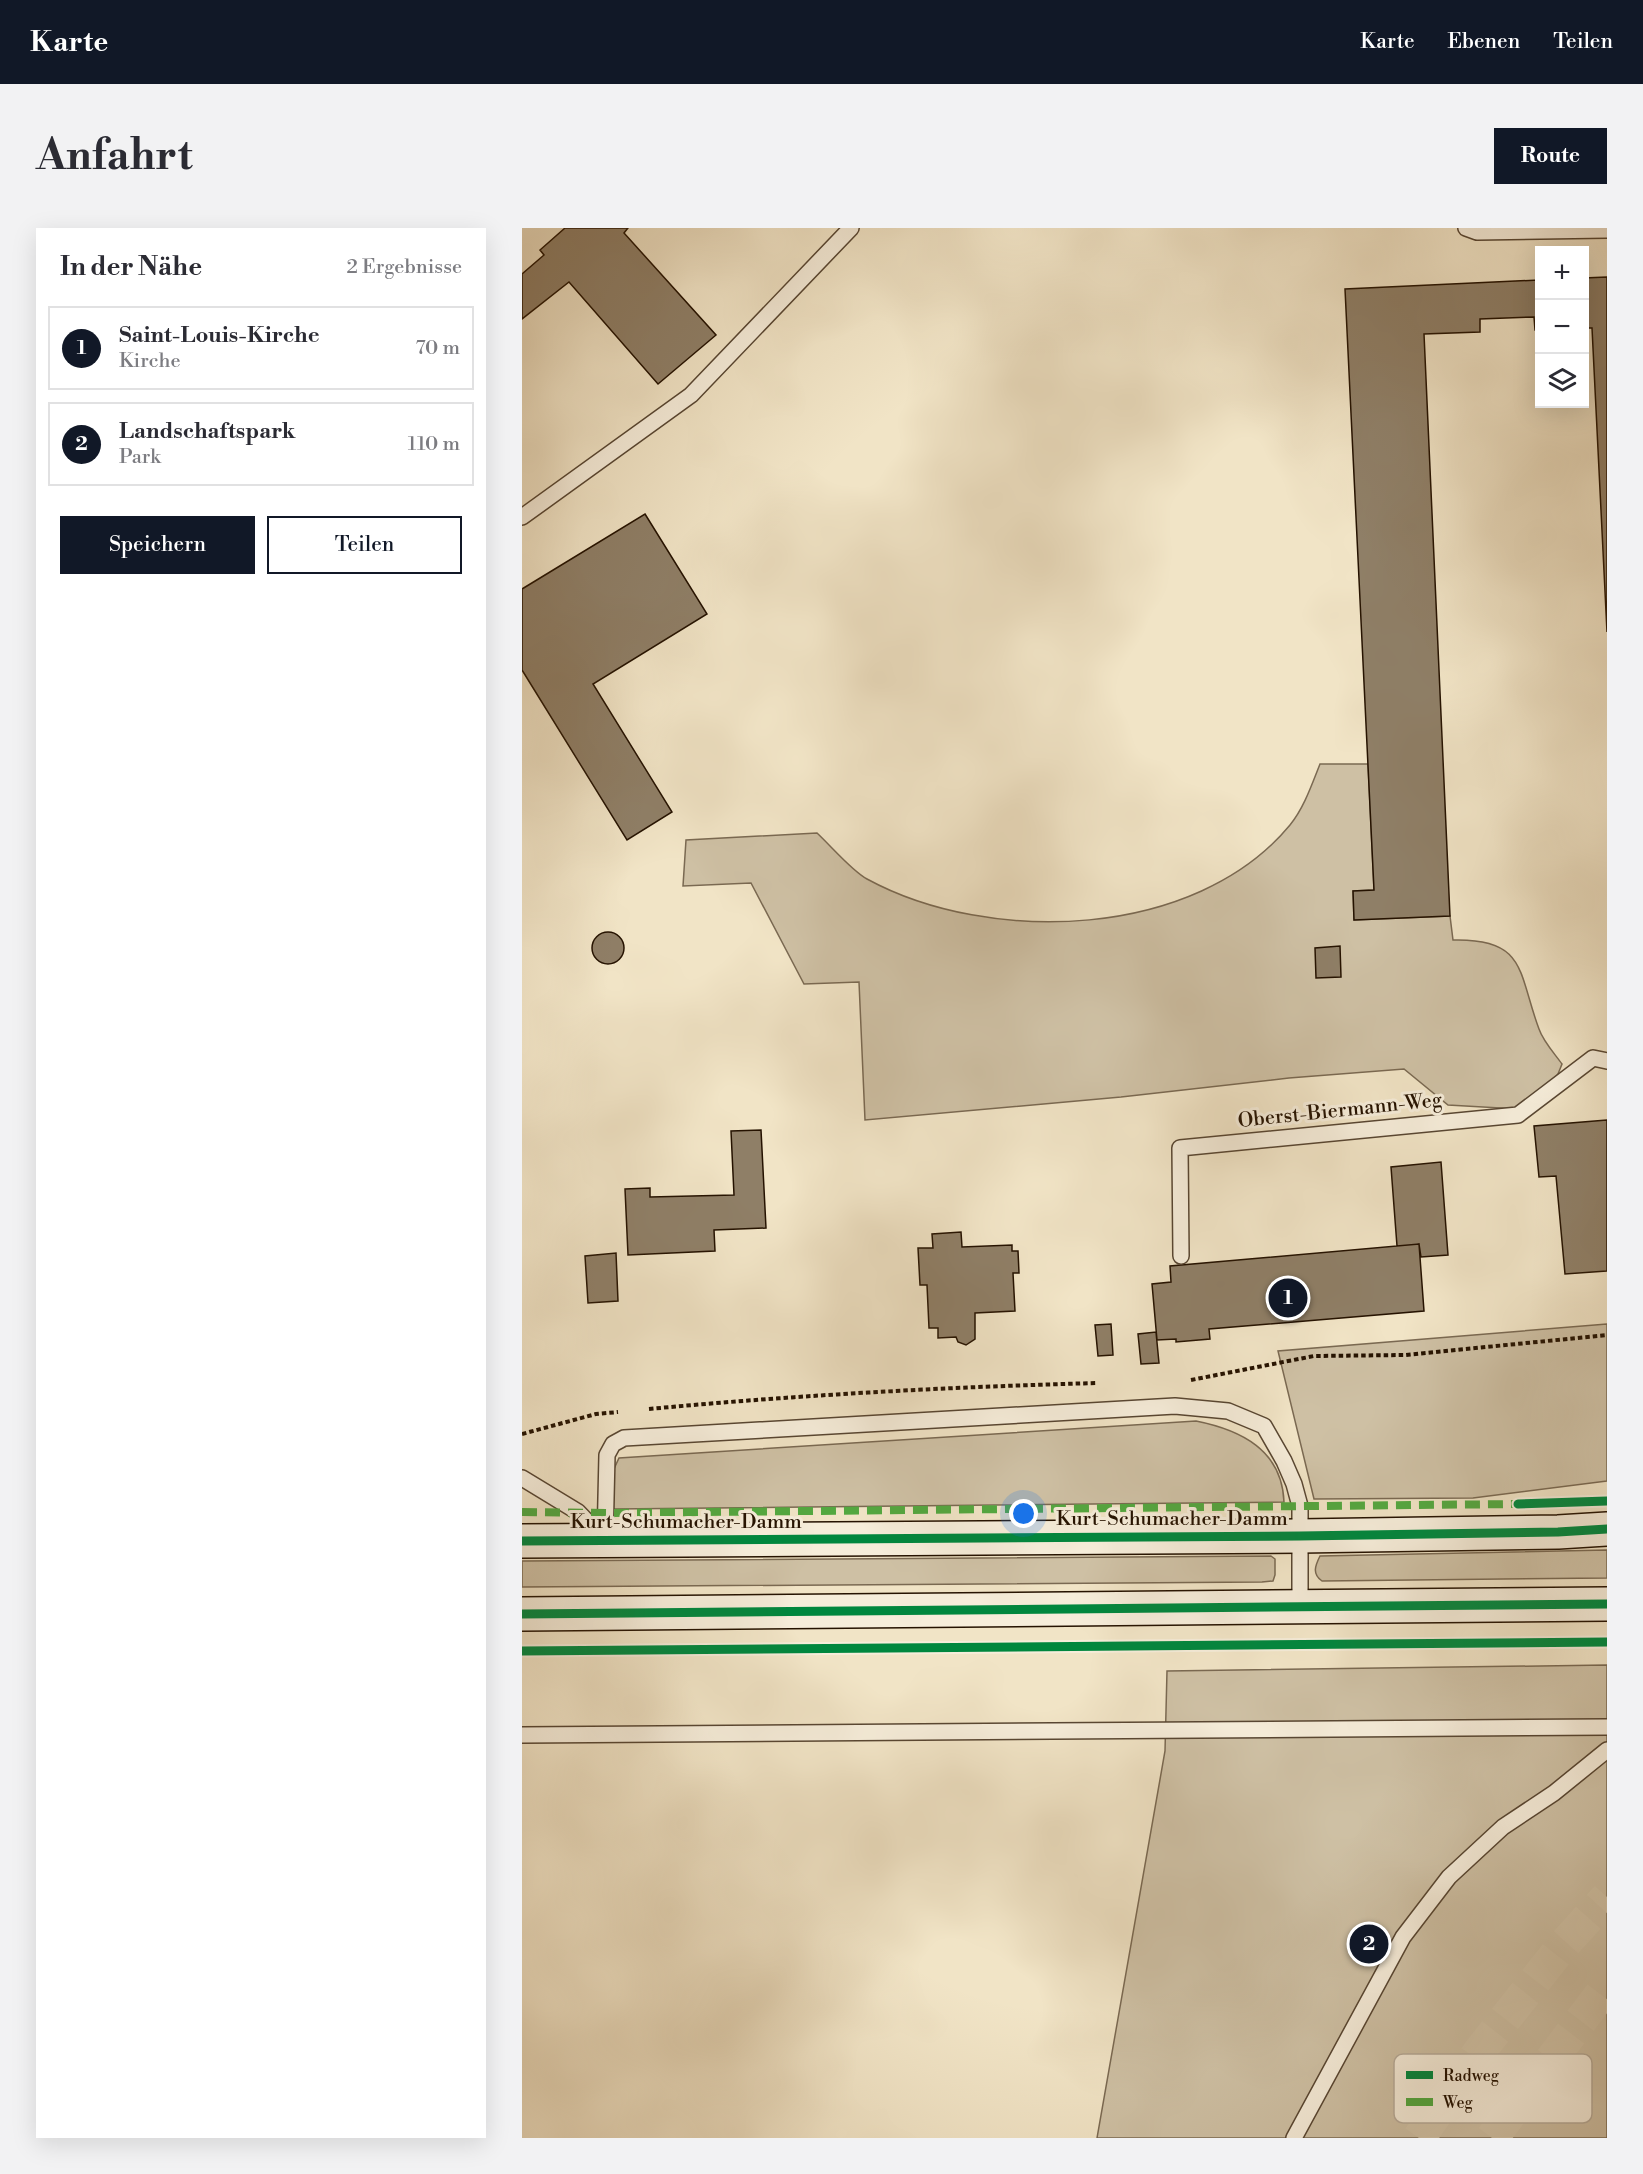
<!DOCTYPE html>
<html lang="de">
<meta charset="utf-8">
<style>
:root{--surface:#fff;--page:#f2f2f3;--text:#2b2b33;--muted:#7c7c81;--line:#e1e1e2;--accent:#111827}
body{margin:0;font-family:"Libre Bodoni",serif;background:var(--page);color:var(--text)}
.controls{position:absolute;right:18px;top:18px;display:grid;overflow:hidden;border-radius:0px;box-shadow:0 6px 24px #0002}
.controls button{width:54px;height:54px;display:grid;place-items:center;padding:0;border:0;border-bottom:2px solid var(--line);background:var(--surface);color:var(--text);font:30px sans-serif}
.you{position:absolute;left:502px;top:1286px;width:21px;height:21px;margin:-15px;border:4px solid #fff;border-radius:50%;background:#1a73e8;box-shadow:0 0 0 9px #1a73e833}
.badge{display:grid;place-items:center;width:39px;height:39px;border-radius:50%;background:var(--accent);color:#fff;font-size:20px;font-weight:700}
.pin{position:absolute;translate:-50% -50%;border:3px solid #fff;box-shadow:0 2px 6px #0006}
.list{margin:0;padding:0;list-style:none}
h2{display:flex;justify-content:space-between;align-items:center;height:78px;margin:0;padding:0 24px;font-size:26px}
h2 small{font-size:20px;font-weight:400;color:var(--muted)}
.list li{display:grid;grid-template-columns:39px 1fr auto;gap:18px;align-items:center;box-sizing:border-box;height:84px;margin:0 12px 12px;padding:0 12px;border:2px solid var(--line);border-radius:0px}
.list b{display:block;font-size:22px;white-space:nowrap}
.list p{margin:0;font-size:20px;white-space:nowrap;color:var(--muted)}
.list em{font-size:20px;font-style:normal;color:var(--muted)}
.actions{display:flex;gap:12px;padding:18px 24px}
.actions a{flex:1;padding:14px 0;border:2px solid var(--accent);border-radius:0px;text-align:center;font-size:21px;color:var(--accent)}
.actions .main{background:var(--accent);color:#fff}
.icon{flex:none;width:33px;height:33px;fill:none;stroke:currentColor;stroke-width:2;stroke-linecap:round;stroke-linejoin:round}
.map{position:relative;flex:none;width:1085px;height:1910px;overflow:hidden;border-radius:0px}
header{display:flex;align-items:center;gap:36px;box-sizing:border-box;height:84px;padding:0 30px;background:var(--accent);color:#fff}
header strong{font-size:28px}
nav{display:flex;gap:33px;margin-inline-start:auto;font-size:21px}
.intro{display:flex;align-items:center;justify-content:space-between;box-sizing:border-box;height:144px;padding:0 36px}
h1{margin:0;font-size:42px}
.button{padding:15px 27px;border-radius:0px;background:var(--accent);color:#fff;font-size:21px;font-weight:700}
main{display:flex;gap:36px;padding:0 36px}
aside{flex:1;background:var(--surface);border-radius:0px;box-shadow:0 6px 24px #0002}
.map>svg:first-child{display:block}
</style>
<header>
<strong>Karte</strong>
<nav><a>Karte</a><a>Ebenen</a><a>Teilen</a></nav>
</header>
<div class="intro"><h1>Anfahrt</h1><a class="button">Route</a></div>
<main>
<aside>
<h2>In der Nähe<small>2 Ergebnisse</small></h2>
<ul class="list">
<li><span class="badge">1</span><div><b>Saint-Louis-Kirche</b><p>Kirche</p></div><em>70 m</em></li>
<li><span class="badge">2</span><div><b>Landschaftspark</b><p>Park</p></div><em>110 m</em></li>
</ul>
<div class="actions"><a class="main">Speichern</a><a>Teilen</a></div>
</aside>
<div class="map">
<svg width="1085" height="1910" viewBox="0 0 1085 1910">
<rect width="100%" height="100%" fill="#f1e4c6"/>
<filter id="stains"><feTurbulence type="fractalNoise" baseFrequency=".00333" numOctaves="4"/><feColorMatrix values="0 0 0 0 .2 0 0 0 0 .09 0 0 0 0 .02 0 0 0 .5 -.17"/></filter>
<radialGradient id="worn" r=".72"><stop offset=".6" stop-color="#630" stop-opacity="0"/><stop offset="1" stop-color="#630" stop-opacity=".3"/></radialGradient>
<path fill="#cec0a4" stroke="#7a6952" stroke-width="1.5" d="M 798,536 L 846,536 L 852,662 L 831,663 L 832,692 L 928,688 L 931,712 C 1005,710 996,745 1017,801 C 1021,813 1032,825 1040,836 L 1036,846 L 1027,858 L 996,881 L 926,877 L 882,841 L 767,850 L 599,869 L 343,892 L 337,754 L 282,756 L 229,655 L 161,658 L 164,612 L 295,605 C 309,618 330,643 345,651 C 468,718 674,711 768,597 C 782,580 790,556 798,536 Z
M 1085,1096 L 1085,1253 L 951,1270 L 792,1271 L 756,1123 Z
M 674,1193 C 719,1202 760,1222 762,1274 L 91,1281 L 91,1243 L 97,1230 Z
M 1085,1322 L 1085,1350 L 800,1353 C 790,1346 793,1338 798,1328 Z
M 749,1328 L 753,1331 L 753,1347 L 751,1353 L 740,1354 L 0,1359 L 0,1333 Z
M 1085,1437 L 1085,1910 L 575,1910 L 643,1523 L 645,1443 Z"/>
<path fill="#8f7f67" stroke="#251200" stroke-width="1.5" d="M 43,0 L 106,0 L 102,5 L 194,107 L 136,156 L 47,54 L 0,91 L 0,46 L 22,27 L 18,22 Z
M 1085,49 L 1085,404 L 1070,100 L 1062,100 L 1062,50 Z
M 1017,52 L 1017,102 L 1013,102 L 1012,89 L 958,91 L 958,104 L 902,106 L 928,688 L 832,692 L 831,663 L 852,662 L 823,61 Z
M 123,286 L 185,386 L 71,456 L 150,584 L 105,612 L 0,442 L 0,361 Z
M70 720a16 16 0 1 1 32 0a16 16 0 1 1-32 0Z
M 818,718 L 819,749 L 794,750 L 793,720 Z
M 1085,892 L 1085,1043 L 1043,1046 L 1034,948 L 1017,949 L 1012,898 Z
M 239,902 L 244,1000 L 192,1002 L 193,1023 L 106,1027 L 103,961 L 128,960 L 128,969 L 212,967 L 209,903 Z
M 919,934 L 926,1027 L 899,1029 L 897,1016 L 875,1018 L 869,939 Z
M 439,1004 L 440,1019 L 490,1017 L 490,1023 L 496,1023 L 497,1045 L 491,1045 L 493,1083 L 453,1085 L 453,1111 L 444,1117 L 436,1114 L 434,1109 L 416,1110 L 416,1100 L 407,1100 L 405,1057 L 398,1057 L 396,1020 L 411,1020 L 410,1006 Z
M 897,1016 L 902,1083 L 687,1101 L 688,1111 L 654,1114 L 654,1111 L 635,1112 L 630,1056 L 649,1054 L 648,1038 Z
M 94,1025 L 96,1073 L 66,1075 L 63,1028 Z
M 589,1096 L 591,1127 L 576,1128 L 573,1097 Z
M 634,1104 L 637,1135 L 619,1136 L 616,1106 Z"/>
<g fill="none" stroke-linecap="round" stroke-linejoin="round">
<path stroke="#d2c4a8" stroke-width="33" stroke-dasharray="33 16" stroke-linecap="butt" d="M 897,1910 L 957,1824 L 1038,1721 L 1085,1669
M 970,1910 L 1085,1758"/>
<g stroke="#584632" stroke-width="18">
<path id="service" d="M 944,0 L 955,4 L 1085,2
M 0,289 L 169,167 L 329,0
M 659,1028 L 658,920 L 996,887 L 1071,830 L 1085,833
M 0,1250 L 56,1284 L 81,1310
M 83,1313 L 85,1227 L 91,1216 L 102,1210 L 653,1178 L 706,1183 L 742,1198 L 762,1233 L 772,1256 L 778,1278 L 778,1379
M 0,1507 L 1085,1499
M 772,1910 L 881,1709 L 927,1649 L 981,1599 L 1032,1565 L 1085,1522"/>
</g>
<g stroke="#251200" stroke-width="36">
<path id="secondary" d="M 0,1313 L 778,1308 L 1036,1304 L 1085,1301
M 0,1386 L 1085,1376"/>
</g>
<path stroke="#251200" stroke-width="4" stroke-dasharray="4.5 3" stroke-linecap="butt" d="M 669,1152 L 792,1128 L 884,1127 L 1085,1107
M 127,1181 C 276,1167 425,1159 575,1155
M 0,1206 L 74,1186 L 96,1184"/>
<use href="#service" stroke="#f6edda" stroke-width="15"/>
<use href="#secondary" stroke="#f6edda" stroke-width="33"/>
<path stroke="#53a840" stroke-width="8" stroke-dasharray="15 8" stroke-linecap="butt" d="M 0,1284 L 84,1285 L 996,1276"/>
<g stroke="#f6edda" stroke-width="13">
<path id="cycleway" d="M 996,1276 L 1085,1273
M 0,1313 L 778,1308 L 1036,1304 L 1085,1301
M 0,1386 L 1085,1376
M 0,1423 L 1085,1414"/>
</g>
<use href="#cycleway" stroke="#00873e" stroke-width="9"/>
</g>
<g text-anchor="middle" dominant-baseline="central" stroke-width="6" stroke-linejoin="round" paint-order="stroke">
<g font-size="20" fill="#251200" stroke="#f6edda">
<text transform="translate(818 883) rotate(-6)">Oberst-Biermann-Weg</text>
<text x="650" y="1291">Kurt-Schumacher-Damm</text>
<text x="164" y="1294">Kurt-Schumacher-Damm</text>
</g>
</g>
<rect x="872" y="1826" width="198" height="69" rx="9" fill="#f6edda" stroke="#b7ab99" stroke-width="1.5"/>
<rect x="884" y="1843" width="27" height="8" fill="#00873e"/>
<rect x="884" y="1870" width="27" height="8" fill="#53a840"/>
<g font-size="16" fill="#251200">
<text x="921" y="1853">Radweg</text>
<text x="921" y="1880">Weg</text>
</g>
<rect width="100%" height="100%" filter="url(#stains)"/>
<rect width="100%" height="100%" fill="url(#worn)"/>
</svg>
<div class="controls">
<button>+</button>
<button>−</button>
<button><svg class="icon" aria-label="layers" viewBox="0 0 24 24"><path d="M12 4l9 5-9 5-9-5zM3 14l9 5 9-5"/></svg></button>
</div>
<div class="you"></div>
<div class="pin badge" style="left:766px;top:1070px">1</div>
<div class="pin badge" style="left:847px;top:1716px">2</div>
</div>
</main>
